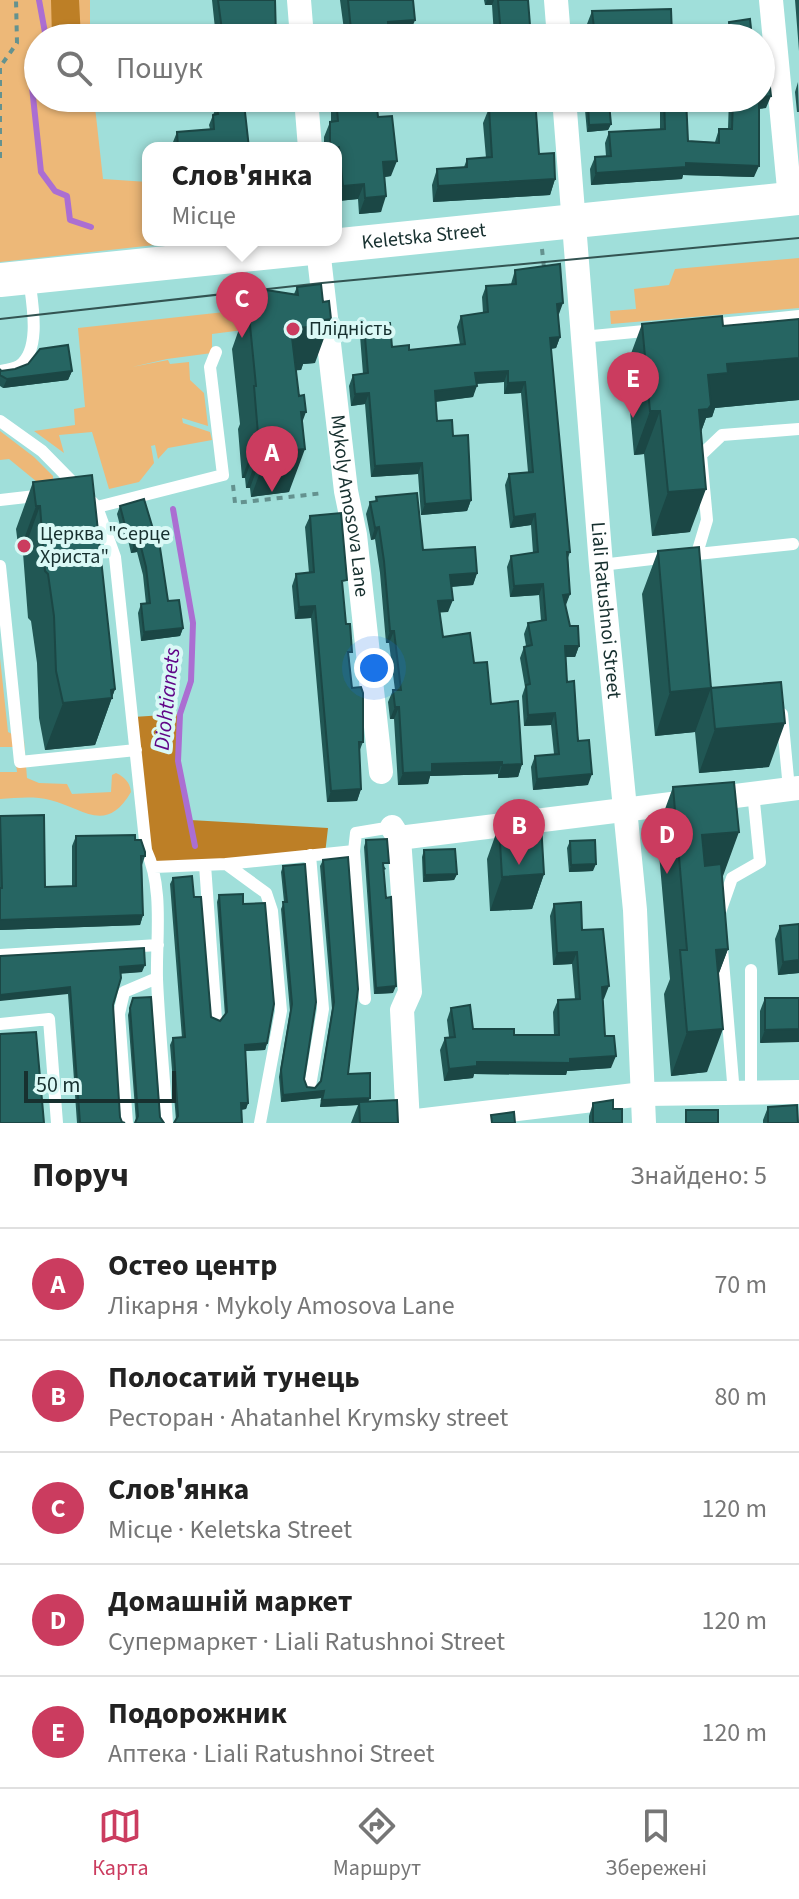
<!DOCTYPE html>
<html lang="uk">
<meta charset="utf-8">
<style>
:root{--surface:#fff;--page:#f2f2f2;--text:#222;--muted:#767676;--line:#e0e0e0;--accent:#cb3c5f}
body{margin:0;font-family:"Source Sans 3",sans-serif;background:var(--page);color:var(--text)}
.scale{position:absolute;left:24px;bottom:20px;width:152px;box-sizing:border-box;padding-left:8px;border:4px solid #17302f;border-top:0;font-size:22px;line-height:28px;white-space:nowrap;color:#17302f;-webkit-text-stroke:6px #daf9f6;paint-order:stroke}
.you{position:absolute;left:374px;top:668px;width:28px;height:28px;margin:-20px;border:6px solid #fff;border-radius:50%;background:#1a73e8;box-shadow:0 0 0 12px #1a73e833}
.badge{display:grid;place-items:center;width:52px;height:52px;border-radius:50%;background:var(--accent);color:#fff;font-size:26px;font-weight:700}
.pin{position:absolute;translate:-50% -66px;filter:drop-shadow(0 2px 4px #0008)}
.pin::after{content:'';position:absolute;top:42px;width:28px;height:24px;background:inherit;clip-path:polygon(0 0,100% 0,50% 100%)}
.popup{position:absolute;left:142px;top:142px;width:200px;height:104px;box-sizing:border-box;display:grid;place-content:center;border-radius:16px;background:var(--surface);filter:drop-shadow(0 2px 6px #0005);font-size:26px;white-space:nowrap;color:var(--muted)}
.popup b{font-size:30px;color:var(--text)}
.popup::after{content:'';position:absolute;left:50%;top:100%;margin-left:-16px;border:16px solid transparent;border-top-color:var(--surface)}
.list{margin:0;padding:0;list-style:none}
h2{display:flex;justify-content:space-between;align-items:center;height:104px;margin:0;padding:0 32px;font-size:34px}
h2 small{font-size:26px;font-weight:400;color:var(--muted)}
.list li{display:grid;grid-template-columns:52px 1fr auto;gap:24px;align-items:center;box-sizing:border-box;height:112px;padding:0 32px;border-top:2px solid var(--line)}
.list b{display:block;font-size:30px;white-space:nowrap}
.list p{margin:0;font-size:26px;white-space:nowrap;color:var(--muted)}
.list em{font-size:26px;font-style:normal;color:var(--muted)}
.icon{flex:none;width:44px;height:44px;fill:none;stroke:currentColor;stroke-width:2;stroke-linecap:round;stroke-linejoin:round}
.map{position:relative;flex:none;width:799px;height:1123px;overflow:hidden}
.search{position:absolute;background:var(--surface);box-shadow:0 2px 6px #0004;left:24px;right:24px;top:24px;height:88px;display:flex;align-items:center;gap:20px;box-sizing:border-box;padding:0 28px;border-radius:44px;color:var(--muted);font-size:30px}
.sheet{height:664px;background:var(--surface)}
nav{display:flex;justify-content:space-around;align-items:center;box-sizing:border-box;height:112px;border-top:2px solid var(--line);background:var(--surface);font-size:22px;color:var(--muted)}
nav a{display:grid;justify-items:center;gap:4px}
nav .on{color:var(--accent)}
.map>svg:first-child{display:block}
</style>
<div class="map">
<svg width="799" height="1123" viewBox="0 0 799 1123">
<rect width="100%" height="100%" fill="#a0dfda"/>
<path fill="#edb878" d="M 0,0 L 90,0 L 90,38 L 38,38 L 38,98 L 94,98 L 103,179 L 148,182 L 148,240 L 155,240 L 155,245 L 0,262 Z
M 799,258 L 799,308 L 611,324 L 610,311 L 636,309 L 634,289 L 669,285 L 675,269 Z
M 243,310 L 243,330 L 212,334 L 212,353 L 167,359 L 132,367 L 168,360 L 170,364 L 189,362 L 190,380 L 204,393 L 208,426 L 182,418 L 183,423 L 210,432 L 212,440 L 168,448 L 158,459 L 155,445 L 151,446 L 154,463 L 139,482 L 109,489 L 92,432 L 59,435 L 64,453 L 34,431 L 75,425 L 74,409 L 85,407 L 78,328 Z
M 0,431 L 34,457 L 53,476 L 53,481 L 42,486 L 9,459 L 0,460 Z
M 0,658 L 8,732 L 24,740 L 27,778 L 39,783 L 67,784 L 72,794 L 111,792 L 112,775 L 116,773 C 125,777 130,783 131,792 C 106,835 83,808 50,800 C 34,796 17,798 0,799 L 0,772 L 17,772 L 14,747 L 0,747 Z"/>
<path fill="#bd7f26" d="M 51,0 L 79,0 L 81,38 L 52,38 Z
M 180,714 L 178,761 L 190,820 L 328,828 L 325,854 L 154,867 L 133,717 Z"/>
<g fill="none" stroke-linecap="round" stroke-linejoin="round">
<path stroke="#ab6ed2" stroke-width="6" d="M 39,0 L 46,38
M 38,80 L 32,87 L 41,172 L 55,191 L 67,196 L 70,220 L 91,227
M 173,509 L 193,623 L 191,681 L 180,714 L 178,761 L 195,846"/>
<path stroke="#64928f" stroke-width="4" stroke-dasharray="6 6" stroke-linecap="butt" d="M 0,158 L 0,67 L 17,43 L 16,0
M 542,249 L 544,268
M 233,485 L 235,503 L 324,493"/>
<path stroke="#fff" stroke-width="12" d="M 709,325 L 799,316
M 582,337 L 655,330
M 0,371 C 6,370 14,369 19,366 C 42,350 32,302 29,278
M 0,421 L 42,451 L 97,507 L 115,557 L 146,850 C 164,888 156,938 157,979 C 159,1027 164,1075 167,1123
M 0,500 L 44,495
M 97,507 L 223,475 L 210,367 L 216,352
M 688,555 L 793,544
M 695,560 L 707,520 L 701,455 L 722,435 L 799,429
M 601,565 L 669,557
M 0,566 L 20,762 L 136,750
M 782,714 L 789,789
M 354,851 L 356,833 L 392,827
M 310,855 L 323,1009 L 310,1086
M 226,864 L 266,893 L 272,911 L 281,1011 L 260,1123
M 205,865 L 216,1019
M 154,867 L 226,864 L 354,851 L 365,999
M 719,915 L 732,878 L 760,862 L 753,792
M 722,949 L 734,1094
M 0,955 L 158,945
M 751,970 L 751,1093
M 0,1024 L 49,1019 L 57,1123
M 127,1123 L 119,1014 L 124,992 L 157,978"/>
<g stroke="#fff" stroke-width="24">
<path d="M 299,0 L 302,38"/>
<path d="M 556,0 L 559,38"/>
<path d="M 771,0 L 790,199"/>
<path d="M 306,98 L 310,148"/>
<path id="s1" d="M 564,98 L 601,565 L 635,910 L 644,1123"/>
<path id="s2" d="M 317,240 L 346,491 L 355,535 L 381,772"/>
<path d="M 392,827 L 399,838 L 799,788"/>
<path d="M 399,838 L 410,992 L 402,1010 L 408,1123"/>
<path d="M 408,1122 L 643,1094 L 799,1092"/>
</g>
<path stroke="#fff" stroke-width="34" id="s3" d="M 0,280 L 799,198"/>
<path stroke="#335452" stroke-width="2" d="M 0,319 L 322,283 L 799,238"/>
</g>
<path fill="#215754" d="M 212,0 L 275,0 L 276,37 L 290,38 L 216,38 Z
M 340,0 L 413,0 L 409,36 L 389,38 L 333,38 L 336,31 L 344,30 Z
M 484,0 L 528,0 L 531,38 L 494,36 L 492,5 L 485,5 Z
M 795,0 L 799,0 L 799,51 Z
M 592,11 L 672,38 L 589,38 L 587,24 Z
M 729,22 L 752,38 L 725,38 L 725,35 Z
M 798,82 L 799,112 L 797,112 L 795,92 Z
M 331,98 L 376,98 L 378,117 L 391,176 L 385,177 L 381,212 L 359,214 L 358,199 L 338,201 L 336,186 L 336,148 L 324,148 L 324,137 L 330,122 L 331,122 Z
M 494,98 L 546,98 L 544,103 L 536,103 L 539,154 L 555,179 L 550,195 L 433,202 L 432,185 L 437,169 L 464,167 L 467,159 L 486,158 L 483,123 L 489,108 L 494,108 Z
M 660,98 L 713,98 L 686,101 L 688,141 L 715,142 L 719,129 L 728,129 L 729,98 L 761,98 L 766,108 L 759,109 L 754,177 L 683,175 L 682,179 L 591,185 L 590,169 L 595,157 L 606,156 L 605,143 L 609,132 L 660,129 Z
M 588,104 L 611,124 L 608,130 L 587,132 L 585,110 Z
M 217,105 L 249,148 L 278,148 L 174,148 L 173,142 L 177,132 L 210,129 L 209,125 Z
M 515,270 L 559,314 L 558,315 L 560,337 L 556,348 L 551,349 L 570,552 L 568,558 L 570,594 L 565,605 L 570,626 L 579,646 L 575,657 L 565,657 L 567,682 L 588,785 L 533,790 L 531,767 L 535,756 L 554,754 L 551,725 L 524,726 L 522,696 L 525,687 L 520,658 L 524,647 L 526,646 L 524,634 L 528,623 L 541,621 L 539,595 L 510,597 L 507,567 L 511,556 L 533,553 L 531,525 L 510,528 L 505,485 L 509,474 L 528,472 L 521,393 L 504,394 L 504,382 L 476,384 L 473,397 L 436,402 L 437,421 L 453,436 L 471,500 L 467,511 L 421,515 L 418,474 L 371,477 L 365,404 L 351,406 L 349,386 L 353,375 L 363,374 L 360,336 L 364,325 L 392,347 L 409,350 L 460,345 L 457,327 L 461,316 L 483,313 L 482,297 L 486,286 L 511,284 Z
M 297,287 L 315,363 L 303,364 L 301,370 L 296,370 L 302,422 L 289,492 L 251,497 L 250,488 L 246,488 L 245,478 L 242,478 L 238,429 L 240,424 L 232,349 L 251,295 L 265,293 L 266,290 L 294,294 Z
M 799,319 L 799,400 L 715,408 L 712,417 L 706,418 L 701,432 L 690,532 L 652,536 L 644,454 L 634,455 L 626,367 L 642,324 L 723,326 Z
M 0,369 L 1,371 L 72,371 L 68,380 L 3,388 L 0,386 Z
M 33,482 L 115,689 L 95,745 L 45,750 L 39,718 L 37,663 L 31,621 L 28,618 L 23,553 L 19,553 L 16,529 Z
M 376,497 L 423,550 L 477,573 L 473,585 L 452,587 L 448,612 L 440,612 L 443,637 L 474,663 L 491,704 L 522,764 L 518,777 L 498,778 L 498,774 L 430,776 L 428,784 L 398,785 L 394,719 L 390,719 L 388,702 L 393,690 L 395,690 L 389,643 L 386,643 L 380,573 L 375,539 L 371,540 L 366,514 L 370,502 L 375,502 Z
M 144,499 L 168,601 L 183,628 L 180,636 L 141,641 L 138,613 L 141,604 L 146,604 L 143,575 L 137,552 L 131,553 L 128,540 L 124,541 L 117,514 L 120,506 Z
M 310,516 L 343,591 L 352,688 L 363,742 L 359,752 L 361,789 L 357,801 L 327,802 L 311,618 L 295,619 L 292,586 L 296,574 L 309,573 L 305,527 Z
M 658,551 L 711,688 L 769,767 L 699,773 L 695,732 L 655,736 L 642,594 Z
M 673,787 L 723,876 L 722,876 L 728,949 L 718,975 L 707,1072 L 671,1076 L 664,994 L 670,979 L 657,831 Z
M 0,816 L 45,887 L 72,886 L 72,846 L 76,836 L 135,840 L 145,856 L 142,865 L 143,915 L 140,925 L 0,930 Z
M 499,825 L 544,874 L 532,909 L 490,911 L 487,859 Z
M 366,840 L 386,869 L 384,870 L 393,993 L 374,994 L 364,847 Z
M 570,841 L 593,871 L 569,872 L 567,848 Z
M 424,850 L 457,874 L 454,880 L 423,882 L 422,857 Z
M 323,860 L 348,1074 L 370,1098 L 368,1101 L 398,1123 L 351,1123 L 358,1105 L 320,1107 L 321,1098 L 281,1102 L 279,1077 L 290,1011 L 281,909 L 284,902 L 281,872 L 283,866 L 304,1079 L 307,1087 L 315,1088 L 320,1083 L 332,1009 L 320,866 Z
M 173,878 L 194,897 L 211,1017 L 220,1021 L 225,1016 L 217,902 L 219,895 L 243,904 L 267,1043 L 265,1050 L 245,1051 L 248,1103 L 246,1109 L 176,1120 L 170,1045 L 173,1038 L 182,1038 L 170,884 Z
M 554,904 L 582,930 L 604,999 L 603,999 L 605,1036 L 611,1068 L 567,1071 L 566,1075 L 474,1074 L 473,1078 L 444,1081 L 440,1050 L 445,1038 L 449,1037 L 447,1020 L 451,1008 L 473,1029 L 514,1035 L 554,1035 L 553,1012 L 558,1000 L 575,999 L 572,964 L 553,965 L 550,916 Z
M 799,924 L 799,973 L 778,975 L 775,939 L 780,926 Z
M 0,956 L 142,972 L 121,973 L 113,1005 L 120,1117 L 122,1122 L 125,1123 L 77,1123 L 68,994 Z
M 133,998 L 160,1117 L 136,1122 L 128,1015 Z
M 765,998 L 799,998 L 760,1043 L 760,1011 Z
M 593,1103 L 613,1109 L 622,1123 L 589,1123 L 589,1116 Z
M 768,1107 L 798,1123 L 763,1123 L 763,1120 Z"/>
<path fill="#1b4745" d="M 487,0 L 494,0 L 492,5 L 485,5 Z
M 415,20 L 409,36 L 382,38 L 388,22 Z
M 771,96 L 766,108 L 755,109 L 759,98 Z
M 531,98 L 546,98 L 544,103 L 529,104 Z
M 683,98 L 713,98 L 681,102 Z
M 611,124 L 608,130 L 587,132 L 589,125 Z
M 397,161 L 391,176 L 377,178 L 383,162 Z
M 686,163 L 759,166 L 754,177 L 683,175 L 682,179 L 591,185 L 596,173 Z
M 555,179 L 550,195 L 433,202 L 438,186 Z
M 364,184 L 358,199 L 338,201 L 343,186 Z
M 386,196 L 381,212 L 359,214 L 365,198 Z
M 563,303 L 559,314 L 553,315 L 557,304 Z
M 331,319 L 315,363 L 303,364 L 301,370 L 276,372 L 291,329 L 317,321 Z
M 560,337 L 556,348 L 546,349 L 550,338 Z
M 799,358 L 799,400 L 715,408 L 712,417 L 706,418 L 695,448 L 683,454 L 708,375 L 727,364 Z
M 72,371 L 68,380 L 3,388 L 7,379 Z
M 508,371 L 504,382 L 471,384 L 475,373 Z
M 525,382 L 521,393 L 504,394 L 508,383 Z
M 477,386 L 473,397 L 431,402 L 435,391 Z
M 369,393 L 365,404 L 351,406 L 355,394 Z
M 650,411 L 660,411 L 644,454 L 634,455 Z
M 301,412 L 306,412 L 292,450 L 305,449 L 289,492 L 251,497 L 267,453 Z
M 258,434 L 261,434 L 245,478 L 242,478 Z
M 262,444 L 266,444 L 250,488 L 246,488 Z
M 422,463 L 418,474 L 371,477 L 375,466 Z
M 706,489 L 690,532 L 652,536 L 668,492 Z
M 471,500 L 467,511 L 421,515 L 425,504 Z
M 36,506 L 40,506 L 23,553 L 19,553 Z
M 535,514 L 531,525 L 510,528 L 514,517 Z
M 379,527 L 375,539 L 371,540 L 375,528 Z
M 131,532 L 128,540 L 124,541 L 127,533 Z
M 140,543 L 137,552 L 131,553 L 134,545 Z
M 477,573 L 473,585 L 446,587 L 450,575 Z
M 543,584 L 539,595 L 510,597 L 514,586 Z
M 570,594 L 566,605 L 559,606 L 563,595 Z
M 453,600 L 448,612 L 434,613 L 438,601 Z
M 315,606 L 311,618 L 295,619 L 299,607 Z
M 183,628 L 180,636 L 141,641 L 144,632 Z
M 390,631 L 394,631 L 389,643 L 386,643 Z
M 565,646 L 579,646 L 575,657 L 561,657 Z
M 711,688 L 695,732 L 655,736 L 670,692 Z
M 115,689 L 95,745 L 45,750 L 63,703 Z
M 395,707 L 399,707 L 394,719 L 390,719 Z
M 555,713 L 551,725 L 524,726 L 528,715 Z
M 785,723 L 769,767 L 699,773 L 715,729 Z
M 502,762 L 498,774 L 430,776 L 428,784 L 398,785 L 403,773 L 432,764 Z
M 522,764 L 518,777 L 498,778 L 502,765 Z
M 592,774 L 588,785 L 533,790 L 537,779 Z
M 361,789 L 357,801 L 327,802 L 331,791 Z
M 739,832 L 723,876 L 686,879 L 702,835 Z
M 596,864 L 593,871 L 569,872 L 571,865 Z
M 457,874 L 454,880 L 423,882 L 425,875 Z
M 544,874 L 532,909 L 490,911 L 502,877 Z
M 143,915 L 140,925 L 0,930 L 0,920 Z
M 728,949 L 712,992 L 716,950 Z
M 577,952 L 572,964 L 553,965 L 557,953 Z
M 799,960 L 799,973 L 778,975 L 783,962 Z
M 145,965 L 142,972 L 118,974 L 120,967 Z
M 396,986 L 393,993 L 374,994 L 376,988 Z
M 609,986 L 604,999 L 598,999 L 602,987 Z
M 70,987 L 68,994 L 0,1001 L 0,995 Z
M 723,1029 L 707,1072 L 671,1076 L 687,1032 Z
M 799,1029 L 799,1042 L 760,1043 L 765,1030 Z
M 267,1043 L 265,1050 L 242,1051 L 245,1045 Z
M 616,1056 L 611,1068 L 567,1071 L 566,1075 L 474,1074 L 473,1078 L 444,1081 L 449,1069 L 477,1062 L 570,1059 Z
M 324,1091 L 321,1098 L 281,1102 L 283,1095 Z
M 370,1098 L 367,1104 L 359,1102 L 358,1105 L 320,1107 L 322,1100 Z
M 241,1103 L 248,1103 L 246,1109 L 239,1110 Z"/>
<path fill="#266562" stroke="#1b4745" stroke-width="2" d="M 218,0 L 275,0 L 276,37 L 290,36 L 290,38 L 223,38 Z
M 348,0 L 413,0 L 415,20 L 388,22 L 389,38 L 336,38 L 336,31 L 351,30 Z
M 498,0 L 528,0 L 531,38 L 490,38 L 490,36 L 501,35 Z
M 671,9 L 672,36 L 656,38 L 604,38 L 604,35 L 595,36 L 592,11 Z
M 750,19 L 752,38 L 731,38 L 729,22 Z
M 761,70 L 768,70 L 771,96 L 761,97 Z
M 336,98 L 376,98 L 378,117 L 392,116 L 397,161 L 383,162 L 386,196 L 365,198 L 364,184 L 343,186 L 339,147 L 330,148 L 330,122 L 338,121 Z
M 501,98 L 535,98 L 539,154 L 554,153 L 555,179 L 438,186 L 437,169 L 467,167 L 467,159 L 492,157 L 489,108 L 501,107 Z
M 664,98 L 686,98 L 688,141 L 719,143 L 719,129 L 732,129 L 733,98 L 759,98 L 759,166 L 686,163 L 686,167 L 596,173 L 595,157 L 611,156 L 609,132 L 665,129 Z
M 244,103 L 249,148 L 278,146 L 278,148 L 178,148 L 177,132 L 214,129 L 213,115 L 218,114 L 217,105 Z
M 609,103 L 611,124 L 589,125 L 588,104 Z
M 560,264 L 563,303 L 557,304 L 560,337 L 550,338 L 570,552 L 567,552 L 570,594 L 563,595 L 570,626 L 578,626 L 579,646 L 565,646 L 567,682 L 574,681 L 578,741 L 589,740 L 592,774 L 537,779 L 535,756 L 559,754 L 555,713 L 528,715 L 526,685 L 530,684 L 524,647 L 532,645 L 528,623 L 546,620 L 543,584 L 514,586 L 511,556 L 538,552 L 535,514 L 514,517 L 509,474 L 533,472 L 525,382 L 508,383 L 508,371 L 475,373 L 477,386 L 435,391 L 437,421 L 452,420 L 453,436 L 468,435 L 471,500 L 425,504 L 422,463 L 375,466 L 369,393 L 355,394 L 353,375 L 368,373 L 364,325 L 390,323 L 392,347 L 409,345 L 409,350 L 465,344 L 461,316 L 488,312 L 486,286 L 516,284 L 515,270 Z
M 321,284 L 323,302 L 329,301 L 331,319 L 317,321 L 317,326 L 291,329 L 299,396 L 304,395 L 306,412 L 301,412 L 305,449 L 267,453 L 266,444 L 262,444 L 261,434 L 258,434 L 254,386 L 256,386 L 248,305 L 252,305 L 251,295 L 266,293 L 266,290 L 298,295 L 297,287 Z
M 722,316 L 723,326 L 799,319 L 799,358 L 727,364 L 728,373 L 708,375 L 711,405 L 708,409 L 699,410 L 706,489 L 668,492 L 660,411 L 650,411 L 642,324 Z
M 68,345 L 72,371 L 7,379 L 0,375 L 0,369 L 1,371 L 15,369 L 28,364 L 40,349 Z
M 92,475 L 115,689 L 111,690 L 112,698 L 63,703 L 56,671 L 54,616 L 48,574 L 45,571 L 40,506 L 36,506 L 33,482 Z
M 417,493 L 423,550 L 475,547 L 477,573 L 450,575 L 453,600 L 438,601 L 443,637 L 470,633 L 474,663 L 487,662 L 491,704 L 518,701 L 522,764 L 502,765 L 502,762 L 432,764 L 432,772 L 403,773 L 399,707 L 395,707 L 393,690 L 401,690 L 394,631 L 390,631 L 384,561 L 379,527 L 375,528 L 370,502 L 377,501 L 376,497 Z
M 144,499 L 153,529 L 159,541 L 168,601 L 179,600 L 183,628 L 144,632 L 141,604 L 150,603 L 146,567 L 140,543 L 134,545 L 131,532 L 127,533 L 120,506 Z
M 341,513 L 347,580 L 342,581 L 346,624 L 350,624 L 352,652 L 348,652 L 352,688 L 361,687 L 363,693 L 363,742 L 359,742 L 361,789 L 331,791 L 315,606 L 299,607 L 296,574 L 314,572 L 310,516 Z
M 699,547 L 711,688 L 670,692 L 658,551 Z
M 781,682 L 785,723 L 715,729 L 711,688 Z
M 734,782 L 739,832 L 702,835 L 705,866 L 721,864 L 728,949 L 716,950 L 723,1029 L 687,1032 L 680,950 L 687,950 L 673,787 Z
M 44,815 L 45,887 L 76,886 L 76,836 L 135,835 L 135,840 L 141,840 L 145,852 L 145,856 L 141,856 L 143,915 L 0,920 L 0,888 L 2,888 L 0,816 Z
M 541,823 L 544,874 L 502,877 L 499,825 Z
M 387,839 L 389,863 L 383,863 L 386,898 L 391,897 L 396,986 L 376,988 L 366,840 Z
M 595,840 L 596,864 L 571,865 L 570,841 Z
M 455,849 L 457,874 L 425,875 L 424,850 Z
M 348,857 L 358,989 L 348,1074 L 370,1073 L 370,1098 L 322,1100 L 324,1091 L 283,1095 L 281,1070 L 292,1004 L 283,902 L 287,902 L 283,866 L 305,864 L 316,1002 L 304,1079 L 307,1087 L 315,1088 L 321,1081 L 334,1002 L 323,860 Z
M 192,876 L 194,897 L 201,897 L 211,1017 L 220,1021 L 227,1012 L 219,895 L 243,894 L 243,904 L 265,903 L 274,1004 L 267,1043 L 245,1045 L 248,1103 L 241,1103 L 242,1123 L 174,1123 L 178,1116 L 173,1038 L 185,1037 L 173,878 Z
M 581,902 L 582,930 L 603,929 L 609,986 L 602,987 L 605,1036 L 614,1036 L 616,1056 L 570,1059 L 570,1063 L 477,1062 L 477,1066 L 449,1069 L 445,1038 L 455,1037 L 451,1008 L 470,1005 L 473,1029 L 514,1029 L 514,1035 L 559,1035 L 558,1000 L 580,999 L 577,952 L 557,953 L 554,904 Z
M 799,924 L 799,960 L 783,962 L 780,926 Z
M 144,948 L 145,965 L 120,967 L 121,978 L 113,1005 L 120,1117 L 122,1122 L 125,1123 L 80,1123 L 70,987 L 0,995 L 0,956 Z
M 151,997 L 160,1117 L 164,1123 L 135,1123 L 138,1116 L 130,1008 L 133,998 Z
M 765,998 L 799,998 L 799,1029 L 765,1030 Z
M 36,1032 L 44,1123 L 0,1123 L 0,1034 Z
M 397,1100 L 398,1123 L 360,1123 L 359,1102 Z
M 613,1100 L 613,1109 L 622,1109 L 622,1123 L 593,1123 L 593,1103 Z
M 797,1105 L 798,1123 L 768,1123 L 768,1107 Z
M 686,1110 L 718,1110 L 718,1123 L 686,1123 Z
M 514,1112 L 515,1123 L 492,1123 L 491,1115 Z"/>
<g fill="#cb3c5f" stroke="#daf9f6" stroke-width="3">
<circle cx="293" cy="329" r="8"/>
<circle cx="24" cy="546" r="8"/>
</g>
<g text-anchor="middle" dominant-baseline="central" stroke-width="8" stroke-linejoin="round" paint-order="stroke">
<g font-size="20" fill="#17302f" stroke="#daf9f6">
<text stroke="none"><textPath href="#s3" startOffset="426">Keletska Street</textPath></text>
<text stroke="none"><textPath href="#s2" startOffset="268">Mykoly Amosova Lane</textPath></text>
<text stroke="none"><textPath href="#s1" startOffset="514">Liali Ratushnoi Street</textPath></text>
</g>
<g font-size="20" fill="#17302f" stroke="#daf9f6" text-anchor="start">
<text x="309" y="329">Плідність</text>
<text x="40" y="534">Церква "Серце<tspan x="40" dy="23">Христа"</tspan></text>
</g>
<g font-size="22" font-style="italic" fill="#610688" stroke="#daf9f6">
<text transform="translate(167 699) rotate(-84)">Diohtianets</text>
</g>
</g>
</svg>
<div class="scale">50 m</div>
<div class="you"></div>
<div class="pin badge" style="left:272px;top:492px">A</div>
<div class="pin badge" style="left:519px;top:865px">B</div>
<div class="pin badge" style="left:242px;top:338px">C</div>
<div class="popup"><b>Слов'янка</b>Місце</div>
<div class="pin badge" style="left:667px;top:874px">D</div>
<div class="pin badge" style="left:633px;top:418px">E</div>
<div class="search"><svg class="icon" aria-label="search" viewBox="0 0 24 24"><circle cx="10" cy="10" r="6"/><path d="M15 15l6 6"/></svg>Пошук</div>
</div>
<section class="sheet">
<h2>Поруч<small>Знайдено: 5</small></h2>
<ul class="list">
<li><span class="badge">A</span><div><b>Остео центр</b><p>Лікарня · Mykoly Amosova Lane</p></div><em>70 m</em></li>
<li><span class="badge">B</span><div><b>Полосатий тунець</b><p>Ресторан · Ahatanhel Krymsky street</p></div><em>80 m</em></li>
<li><span class="badge">C</span><div><b>Слов'янка</b><p>Місце · Keletska Street</p></div><em>120 m</em></li>
<li><span class="badge">D</span><div><b>Домашній маркет</b><p>Супермаркет · Liali Ratushnoi Street</p></div><em>120 m</em></li>
<li><span class="badge">E</span><div><b>Подорожник</b><p>Аптека · Liali Ratushnoi Street</p></div><em>120 m</em></li>
</ul>
</section>
<nav>
<a class="on"><svg class="icon" aria-label="map" viewBox="0 0 24 24"><path d="M3 6l6-2 6 2 6-2v14l-6 2-6-2-6 2zM9 4v14M15 6v14"/></svg>Карта</a>
<a><svg class="icon" aria-label="directions" viewBox="0 0 24 24"><path d="M12 3l9 9-9 9-9-9zM9 14v-3h6M13 9l2 2-2 2"/></svg>Маршрут</a>
<a><svg class="icon" aria-label="saved" viewBox="0 0 24 24"><path d="M7 4h10v16l-5-4-5 4z"/></svg>Збережені</a>
</nav>
